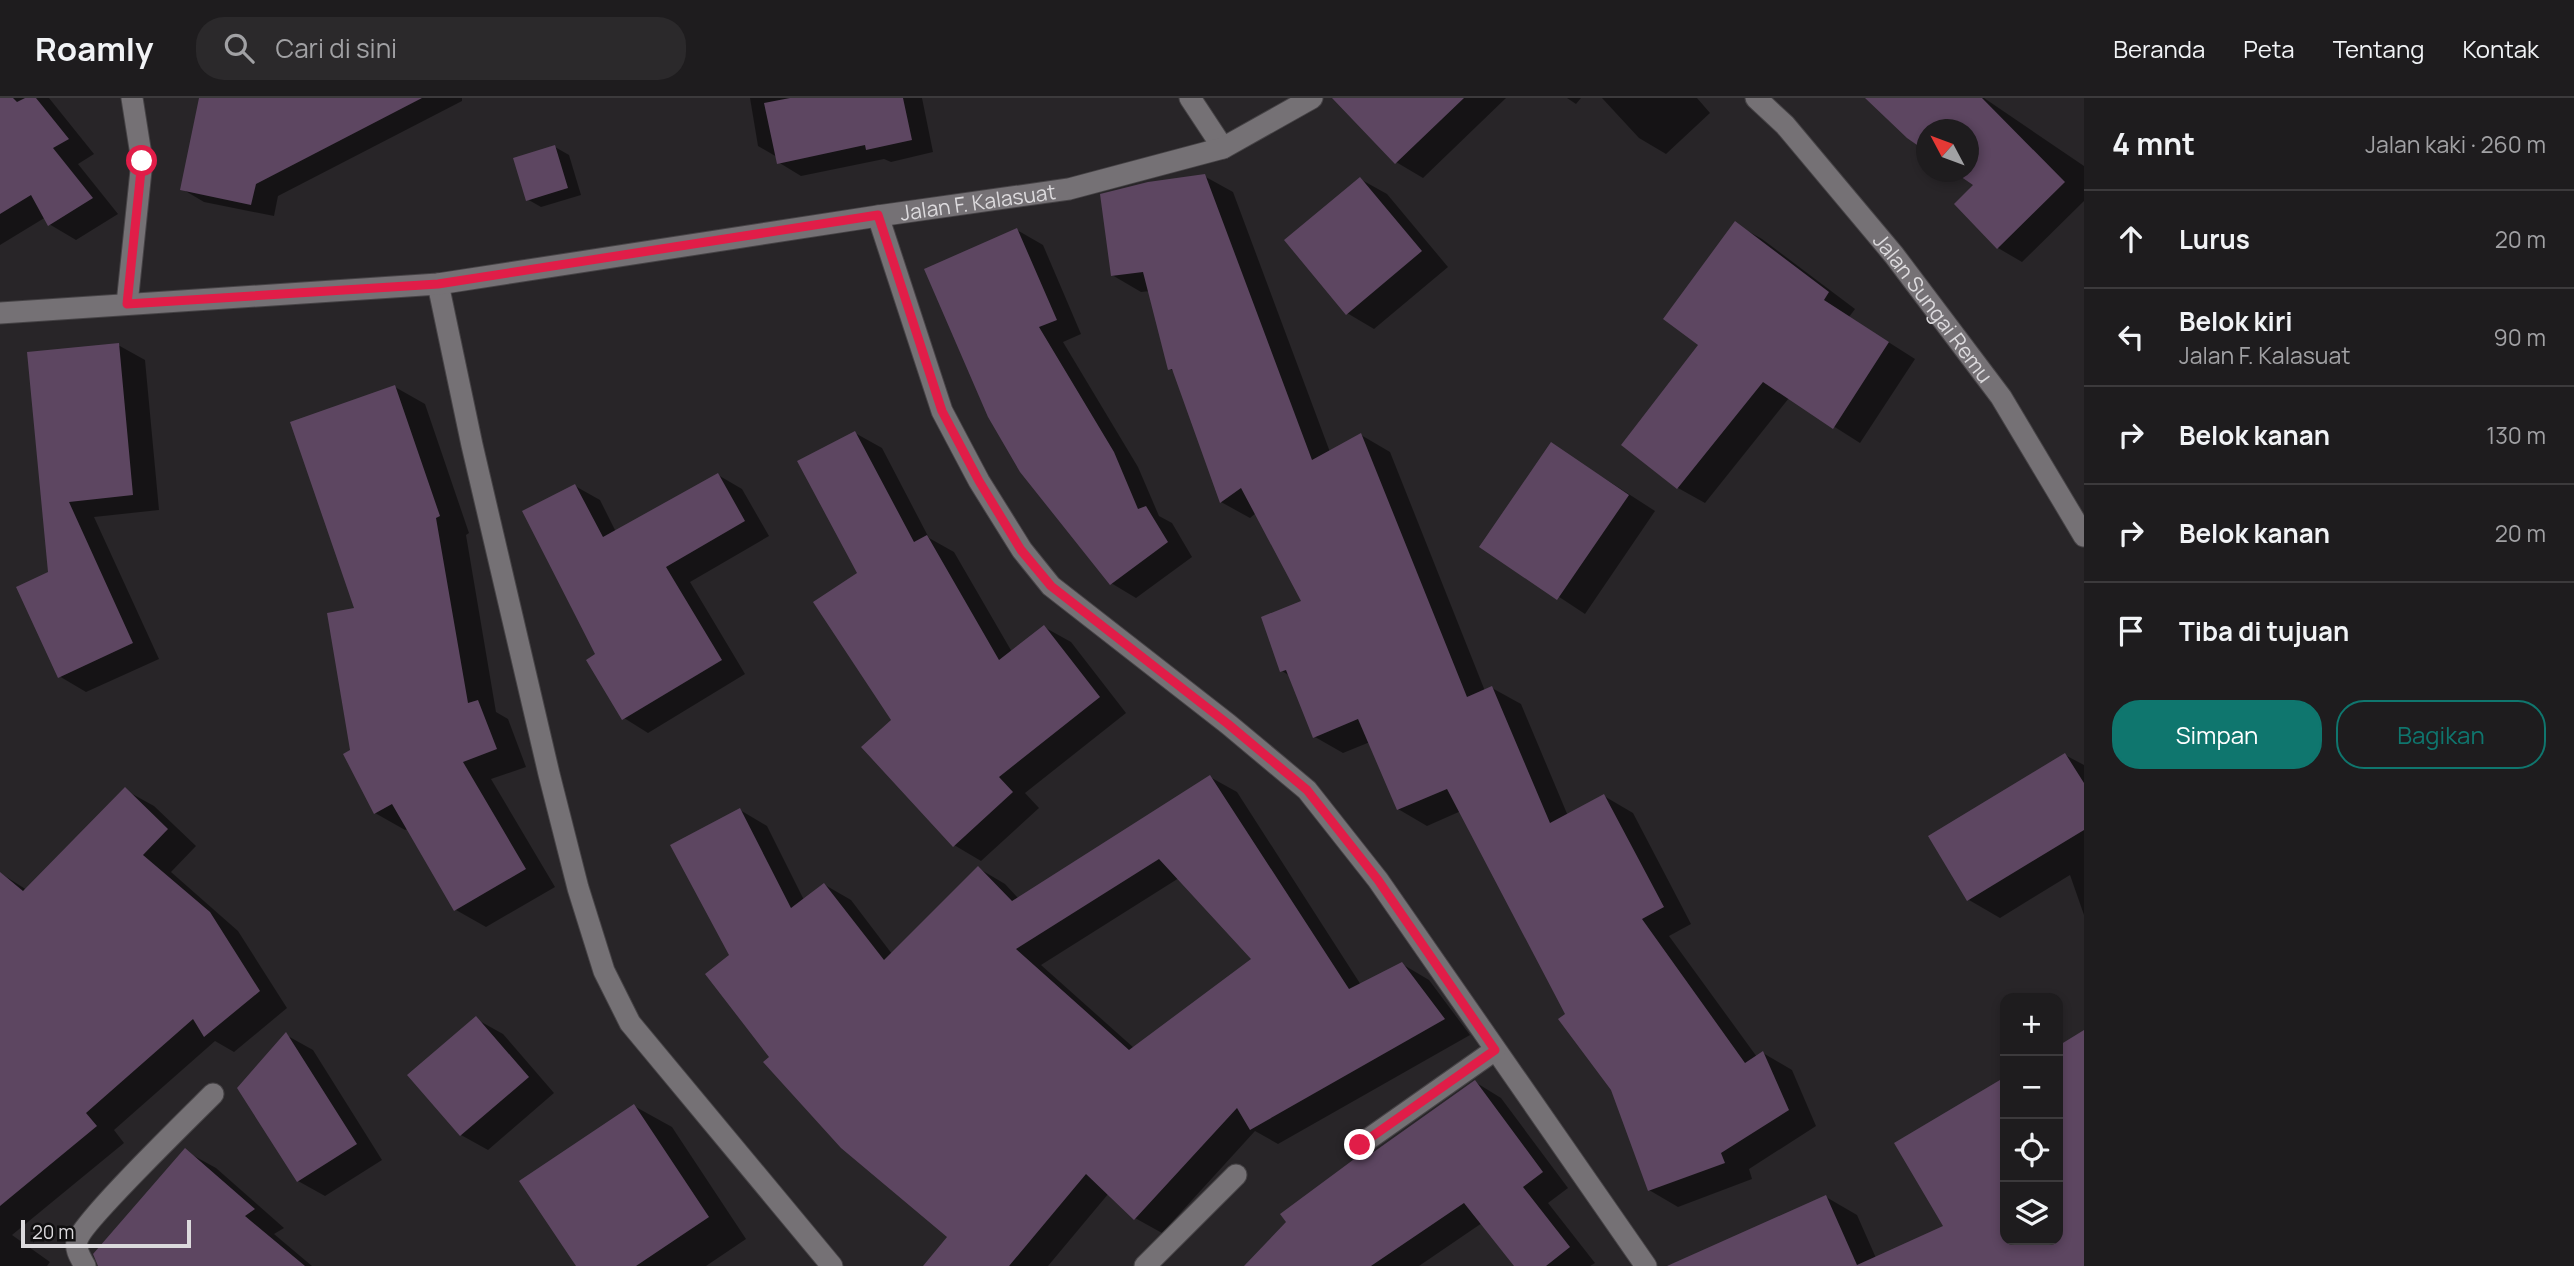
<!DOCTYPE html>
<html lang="id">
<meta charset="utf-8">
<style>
:root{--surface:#1e1c1e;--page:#2b292b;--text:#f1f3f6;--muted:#a1a1a4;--line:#3c3a3c;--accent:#0f766e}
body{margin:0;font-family:Manrope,sans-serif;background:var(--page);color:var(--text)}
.controls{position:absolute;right:21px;bottom:21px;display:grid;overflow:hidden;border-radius:14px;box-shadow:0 4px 10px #0003}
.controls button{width:63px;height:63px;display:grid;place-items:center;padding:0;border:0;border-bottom:2px solid var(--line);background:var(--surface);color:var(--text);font:35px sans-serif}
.compass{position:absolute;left:1916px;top:21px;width:63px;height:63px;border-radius:50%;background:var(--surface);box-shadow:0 4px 10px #0003;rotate:311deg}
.scale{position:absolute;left:21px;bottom:18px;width:170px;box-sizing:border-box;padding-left:7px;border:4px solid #dcdadd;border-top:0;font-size:19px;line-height:24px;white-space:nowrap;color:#dcdadd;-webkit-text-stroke:5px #100f10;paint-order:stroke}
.stop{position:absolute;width:21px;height:21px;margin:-16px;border:5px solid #e11d48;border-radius:50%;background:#fff}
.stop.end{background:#e11d48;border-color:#fff;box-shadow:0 2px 7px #0008}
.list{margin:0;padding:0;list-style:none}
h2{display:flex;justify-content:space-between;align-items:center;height:91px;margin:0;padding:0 28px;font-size:30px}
h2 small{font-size:23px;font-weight:400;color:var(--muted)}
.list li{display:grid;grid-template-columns:46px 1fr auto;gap:21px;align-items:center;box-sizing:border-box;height:98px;padding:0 28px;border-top:2px solid var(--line)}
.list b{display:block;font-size:26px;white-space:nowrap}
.list p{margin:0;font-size:23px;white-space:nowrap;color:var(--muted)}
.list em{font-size:23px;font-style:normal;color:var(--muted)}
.actions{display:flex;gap:14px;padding:21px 28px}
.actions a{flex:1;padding:16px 0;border:2px solid var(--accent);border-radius:28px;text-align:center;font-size:24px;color:var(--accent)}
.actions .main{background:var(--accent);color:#fff}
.icon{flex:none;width:38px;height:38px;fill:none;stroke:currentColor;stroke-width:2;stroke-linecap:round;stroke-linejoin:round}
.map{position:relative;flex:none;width:2084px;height:1168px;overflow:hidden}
header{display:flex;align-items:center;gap:42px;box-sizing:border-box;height:98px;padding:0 35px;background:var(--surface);border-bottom:2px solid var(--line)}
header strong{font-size:33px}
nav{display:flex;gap:38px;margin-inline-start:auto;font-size:24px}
.search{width:490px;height:63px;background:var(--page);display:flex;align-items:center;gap:18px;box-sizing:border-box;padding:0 24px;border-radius:28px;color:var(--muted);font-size:26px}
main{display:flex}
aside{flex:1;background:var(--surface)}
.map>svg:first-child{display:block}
</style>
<header>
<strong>Roamly</strong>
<div class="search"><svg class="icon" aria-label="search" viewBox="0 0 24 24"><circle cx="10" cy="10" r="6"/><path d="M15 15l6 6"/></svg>Cari di sini</div>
<nav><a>Beranda</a><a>Peta</a><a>Tentang</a><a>Kontak</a></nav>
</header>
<main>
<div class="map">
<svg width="2084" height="1168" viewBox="0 0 2084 1168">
<rect width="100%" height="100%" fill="#282528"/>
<path fill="#0007" fill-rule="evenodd" d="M 0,0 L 49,0 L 94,56 L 78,66 L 118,116 L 76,142 L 49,126 L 46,119 L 0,147 Z
M 201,0 L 462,0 L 462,3 L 278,98 L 274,118 L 204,104 L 182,91 Z
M 750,0 L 922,0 L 933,54 L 891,64 L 884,61 L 801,78 L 778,64 L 777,59 L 758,48 Z
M 1339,0 L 1506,0 L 1423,80 L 1396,64 Z
M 1567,0 L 1581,0 L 1576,6 Z
M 1602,0 L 1697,0 L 1710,15 L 1666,56 L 1639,40 Z
M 1868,0 L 1984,0 L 2084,68 L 2084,103 L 2022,164 L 1998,150 L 1976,86 L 1958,74 L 1968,74 L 1968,32 Z
M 555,49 L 569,57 L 581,97 L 541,109 L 527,101 Z
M 1204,78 L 1233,94 L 1330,354 L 1361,337 L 1390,354 L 1485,593 L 1492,590 L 1521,606 L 1568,718 L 1604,698 L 1633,715 L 1691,826 L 1669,838 L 1757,959 L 1763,955 L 1792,972 L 1816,1028 L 1749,1071 L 1752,1081 L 1678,1109 L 1649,1092 L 1612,992 L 1567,916 L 1461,713 L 1427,728 L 1398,711 L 1370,644 L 1343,655 L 1315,639 L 1290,578 L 1282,573 L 1303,504 L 1256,415 L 1250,420 L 1221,404 L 1175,274 L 1170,271 L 1150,193 L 1141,194 L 1112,177 Z
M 1360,81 L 1387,96 L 1448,169 L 1374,231 L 1347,215 Z
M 1735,126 L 1762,141 L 1855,211 L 1849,219 L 1915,261 L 1860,345 L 1789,300 L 1705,405 L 1678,390 L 1623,347 L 1700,247 Z
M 1017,132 L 1043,147 L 1081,236 L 1063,244 L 1138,369 L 1159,418 L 1172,425 L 1192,459 L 1136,500 L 1111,485 L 1022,373 Z
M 118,247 L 145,262 L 159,412 L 94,419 L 159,561 L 86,594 L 59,578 L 29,256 Z
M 395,289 L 425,306 L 469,435 L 466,437 L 496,614 L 508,621 L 526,669 L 491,681 L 555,789 L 486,829 L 456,812 L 408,731 L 405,732 L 375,715 L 352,653 L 356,512 Z
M 855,335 L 882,350 L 929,440 L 954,454 L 1012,554 L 1044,529 L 1071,544 L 1126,615 L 1025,695 L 1039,710 L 981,763 L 954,747 L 894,622 L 859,475 Z
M 1551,346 L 1655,413 L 1585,516 L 1482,448 Z
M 718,377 L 742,391 L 769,438 L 690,484 L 745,576 L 648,635 L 624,620 L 598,557 L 575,388 L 600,402 L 616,434 Z
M 2065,657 L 2084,667 L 2084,817 L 2070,777 L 2000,820 L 1969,802 Z
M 1210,679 L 1237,694 L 1361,887 L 1402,866 L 1429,882 L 1470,937 L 1278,1046 L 1255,1033 L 1162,1135 L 1135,1120 L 1109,1095 L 1048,1168 L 934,1168 L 949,1139 L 771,959 L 731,858 L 740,712 L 767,728 L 804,802 L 825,787 L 851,802 L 892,856 L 978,770 L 1005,786 L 1019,801 ZM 1179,780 L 1254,861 L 1134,950 L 1041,867 Z
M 125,692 L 154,708 L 196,748 L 171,774 L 238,833 L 287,910 L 234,954 L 215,943 L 114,1032 L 124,1045 L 12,1137 L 50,1164 L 47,1168 L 0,1168 L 0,775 L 27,792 Z
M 476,921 L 503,936 L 554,995 L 488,1052 L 461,1037 Z
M 2084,934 L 2084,1168 L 1733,1168 L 1826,1099 L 1857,1117 L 1876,1160 L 1946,1128 L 1896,1045 L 2005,981 L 2005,1142 L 2058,1142 L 2058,950 Z
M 286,937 L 313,952 L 382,1062 L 325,1098 L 298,1083 Z
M 1475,984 L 1501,1000 L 1568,1090 L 1548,1105 L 1595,1165 L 1590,1168 L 1516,1168 L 1482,1125 L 1419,1168 L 1247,1168 L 1368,1059 Z
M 634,1008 L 672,1029 L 746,1141 L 706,1168 L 579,1168 Z
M 185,1053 L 216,1070 L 284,1130 L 274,1136 L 312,1168 L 123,1168 Z"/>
<path fill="#5d4661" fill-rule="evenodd" d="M 0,0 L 13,0 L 17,4 L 25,0 L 36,0 L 69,41 L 53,50 L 93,100 L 48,128 L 31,97 L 0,116 Z
M 199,0 L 422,0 L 256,86 L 251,107 L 180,92 Z
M 790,0 L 903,0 L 912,42 L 866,52 L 865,47 L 777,66 L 764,5 Z
M 1332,0 L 1464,0 L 1395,66 Z
M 1865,0 L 1982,0 L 2065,84 L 1997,151 L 1954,106 L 1973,87 L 1954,74 L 1969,74 L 1969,32 L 1927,32 L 1927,54 L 1907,40 Z
M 555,47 L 568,90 L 526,103 L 513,60 Z
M 1205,76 L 1312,362 L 1361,335 L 1467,599 L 1492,588 L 1550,725 L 1604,696 L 1664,809 L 1642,821 L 1745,965 L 1763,953 L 1789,1012 L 1721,1055 L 1725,1065 L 1648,1093 L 1611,992 L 1558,921 L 1565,916 L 1447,691 L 1397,712 L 1358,621 L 1313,640 L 1286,572 L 1280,574 L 1261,519 L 1301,503 L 1241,390 L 1220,405 L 1172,271 L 1168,272 L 1143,174 L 1111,178 L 1100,96 L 1148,84 Z
M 1360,79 L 1422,153 L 1346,217 L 1284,142 Z
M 1735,123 L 1829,194 L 1824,202 L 1889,244 L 1833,331 L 1763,284 L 1677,391 L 1621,347 L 1698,247 L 1663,221 Z
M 1017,130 L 1057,222 L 1039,229 L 1114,354 L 1138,411 L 1146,408 L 1168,444 L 1110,487 L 1020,374 L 988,319 L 924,171 Z
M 119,245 L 133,397 L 69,404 L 133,545 L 58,580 L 16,489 L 48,474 L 27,254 Z
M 395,287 L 440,418 L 436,420 L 468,605 L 478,602 L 497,651 L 463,664 L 526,771 L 454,813 L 392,706 L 374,716 L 343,656 L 350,652 L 327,515 L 354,510 L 290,324 Z
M 855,333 L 914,444 L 927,437 L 999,562 L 1044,527 L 1100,599 L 999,679 L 1013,694 L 953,749 L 861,649 L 891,622 L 813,504 L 857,475 L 797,363 Z
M 1551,344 L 1629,397 L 1557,502 L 1479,449 Z
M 718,375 L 745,423 L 666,469 L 722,562 L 622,622 L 586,562 L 595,556 L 522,413 L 575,386 L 603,439 Z
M 2065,655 L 2084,685 L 2084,732 L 1967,803 L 1928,738 Z
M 1210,677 L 1349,891 L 1402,864 L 1445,921 L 1250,1032 L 1237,1010 L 1134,1122 L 1086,1076 L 1009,1168 L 923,1168 L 947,1139 L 841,1050 L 763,964 L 769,959 L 705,876 L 729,857 L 670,747 L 740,710 L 791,810 L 824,785 L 884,862 L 978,768 L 1012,803 ZM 1159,761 L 1251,861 L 1129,952 L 1016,851 Z
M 125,689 L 168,731 L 143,757 L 210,814 L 260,893 L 204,939 L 193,921 L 86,1015 L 97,1028 L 0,1108 L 0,774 L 23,793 Z
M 476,918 L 529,979 L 460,1038 L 407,977 Z
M 2084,932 L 2084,1168 L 1667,1168 L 1826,1097 L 1857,1167 L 1943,1128 L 1894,1045 L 2005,979 L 2005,1142 L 2058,1142 L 2058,948 Z
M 286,934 L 357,1046 L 297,1084 L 237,990 Z
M 1475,982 L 1543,1074 L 1523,1089 L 1570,1149 L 1546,1168 L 1514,1168 L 1464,1105 L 1371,1168 L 1244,1168 L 1286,1124 L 1280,1116 L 1357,1059 L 1368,1058 Z
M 634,1006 L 709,1119 L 636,1168 L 576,1168 L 519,1083 Z
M 185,1050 L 255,1111 L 245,1118 L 305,1168 L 98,1168 L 93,1156 Z"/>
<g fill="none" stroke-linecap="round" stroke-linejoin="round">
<g stroke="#464346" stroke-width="23">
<g id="minor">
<path d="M 1190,0 L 1223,50"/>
<path id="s1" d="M 1756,0 L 1785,27 L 1894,157 L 2001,299 L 2084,438"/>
<path d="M 878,118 L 942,313 L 979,383 L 1022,452 L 1051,488 L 1228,626 L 1307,692 L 1378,782 L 1646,1168"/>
<path d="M 438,186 L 472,347 L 549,676 L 578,790 L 604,873 L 630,925 L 832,1168"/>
<path d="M 127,206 L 142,63 L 132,0"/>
<path id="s2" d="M 0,215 L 438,186 L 878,118 L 1069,91 L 1223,50 L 1312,0"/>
<path d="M 1360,1047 L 1495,952"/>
<path d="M 85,1168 C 81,1160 75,1153 77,1143 C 81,1125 192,1017 213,996"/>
<path d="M 1145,1168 L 1236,1077"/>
</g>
</g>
<use href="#minor" stroke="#757175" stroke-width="21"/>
</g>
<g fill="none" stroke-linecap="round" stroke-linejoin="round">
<path stroke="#e11d48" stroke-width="9" d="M 142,63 L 127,206 L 438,186 L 878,117 L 942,313 L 979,383 L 1021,452 L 1051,488 L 1228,626 L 1307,692 L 1378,782 L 1495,952 L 1360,1047"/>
</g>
<g text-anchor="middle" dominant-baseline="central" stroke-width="7" stroke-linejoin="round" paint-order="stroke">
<g font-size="21" fill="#dcdadd" stroke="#100f10">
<text stroke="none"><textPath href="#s2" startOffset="985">Jalan F. Kalasuat</textPath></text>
<text stroke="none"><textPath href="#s1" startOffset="275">Jalan Sungai Remu</textPath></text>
</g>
</g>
</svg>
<div class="controls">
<button>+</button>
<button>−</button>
<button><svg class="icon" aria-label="locate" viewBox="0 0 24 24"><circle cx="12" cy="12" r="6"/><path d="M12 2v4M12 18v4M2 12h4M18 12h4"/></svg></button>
<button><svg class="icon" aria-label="layers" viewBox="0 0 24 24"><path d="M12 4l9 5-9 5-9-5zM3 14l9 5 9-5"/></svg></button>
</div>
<svg class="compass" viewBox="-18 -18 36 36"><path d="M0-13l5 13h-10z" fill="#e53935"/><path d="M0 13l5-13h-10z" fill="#a1a1a4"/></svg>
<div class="scale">20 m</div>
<div class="stop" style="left:142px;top:63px"></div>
<div class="stop end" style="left:1360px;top:1047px"></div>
</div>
<aside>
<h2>4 mnt<small>Jalan kaki · 260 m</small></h2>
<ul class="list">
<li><svg class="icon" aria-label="ahead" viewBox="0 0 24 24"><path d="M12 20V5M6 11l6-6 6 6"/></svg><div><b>Lurus</b></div><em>20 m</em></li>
<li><svg class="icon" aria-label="left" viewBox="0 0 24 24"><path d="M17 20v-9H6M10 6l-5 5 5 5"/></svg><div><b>Belok kiri</b><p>Jalan F. Kalasuat</p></div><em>90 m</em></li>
<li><svg class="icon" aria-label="right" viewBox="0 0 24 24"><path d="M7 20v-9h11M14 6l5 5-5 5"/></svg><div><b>Belok kanan</b></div><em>130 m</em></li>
<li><svg class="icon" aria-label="right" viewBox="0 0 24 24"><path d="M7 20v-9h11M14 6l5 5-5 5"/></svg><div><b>Belok kanan</b></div><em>20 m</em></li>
<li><svg class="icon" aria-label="arrive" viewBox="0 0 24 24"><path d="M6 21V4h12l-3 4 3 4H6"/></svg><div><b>Tiba di tujuan</b></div></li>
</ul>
<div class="actions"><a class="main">Simpan</a><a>Bagikan</a></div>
</aside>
</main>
